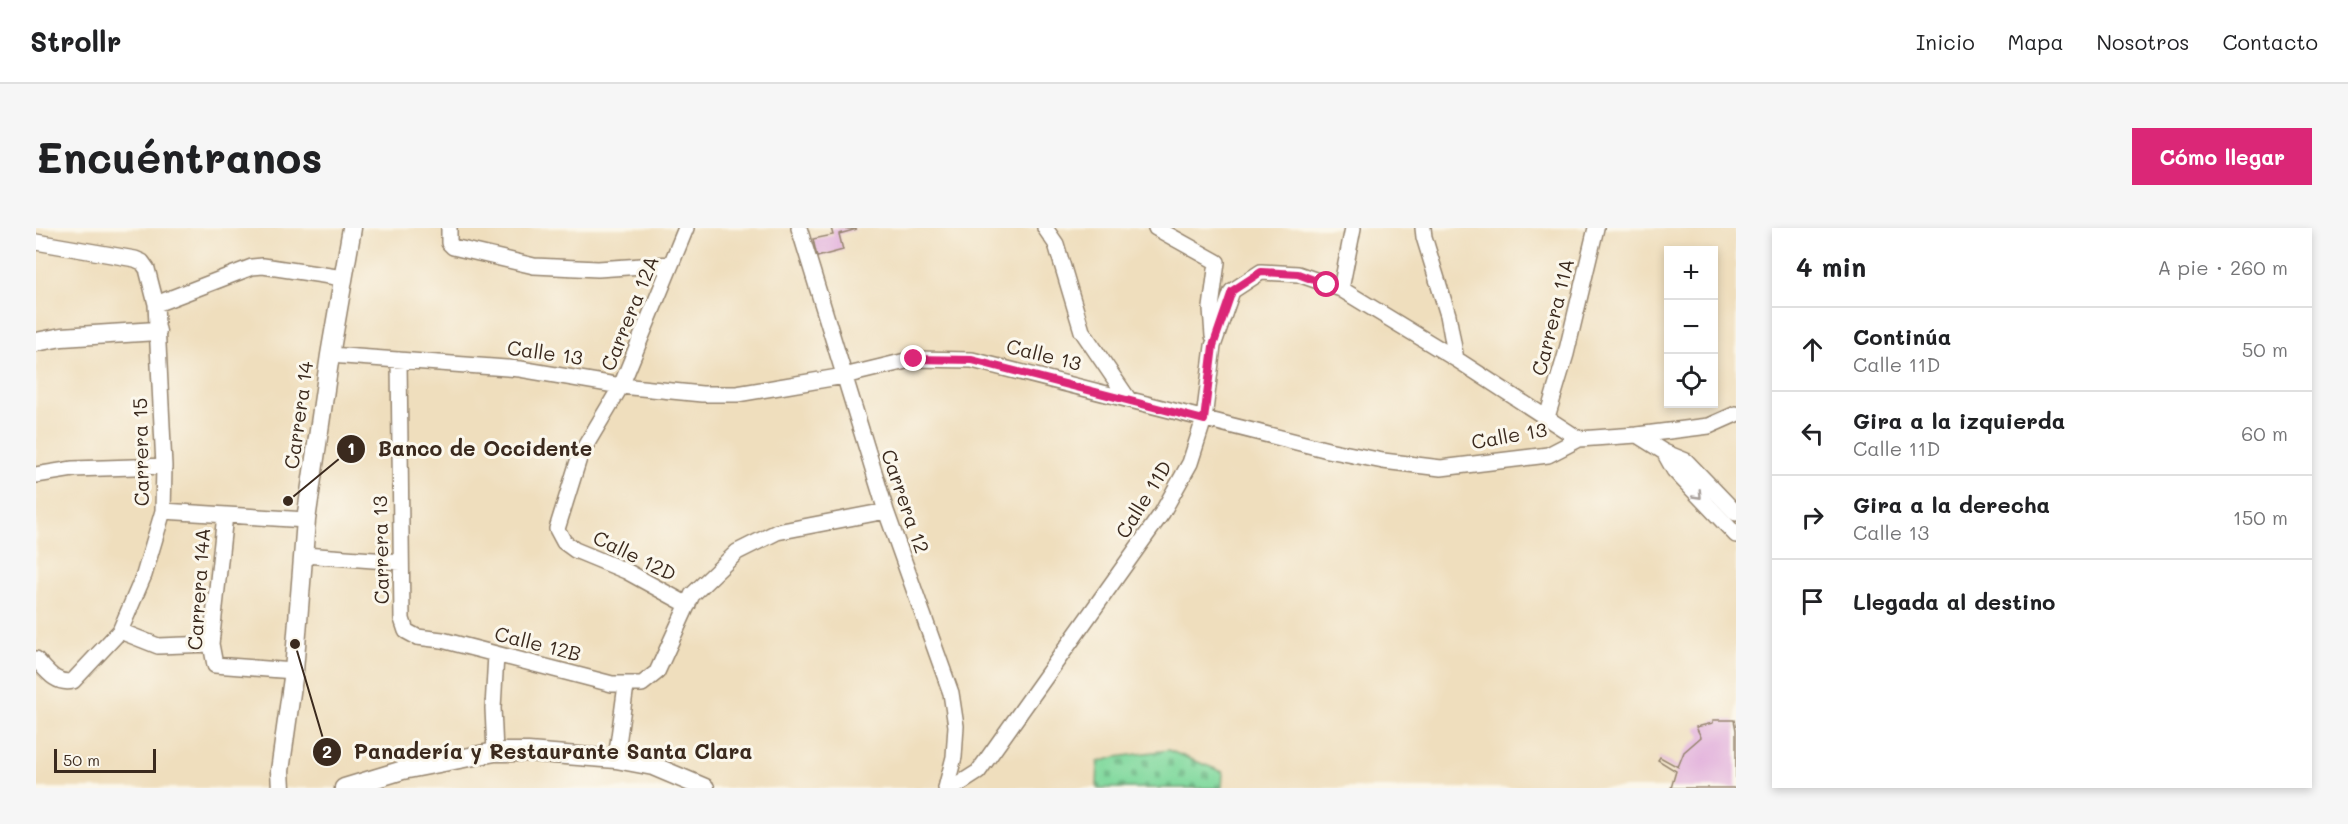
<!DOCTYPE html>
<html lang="es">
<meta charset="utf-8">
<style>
:root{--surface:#fff;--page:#f6f6f6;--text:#202124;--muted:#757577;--line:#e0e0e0;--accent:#db2777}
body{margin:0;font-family:Mali,sans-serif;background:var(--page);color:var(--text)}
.controls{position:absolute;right:18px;top:18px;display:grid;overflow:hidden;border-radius:0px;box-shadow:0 3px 9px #0003}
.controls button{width:54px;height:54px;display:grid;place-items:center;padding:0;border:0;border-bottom:2px solid var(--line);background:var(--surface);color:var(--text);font:30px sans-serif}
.scale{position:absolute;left:18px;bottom:15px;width:102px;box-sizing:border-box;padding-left:6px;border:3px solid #3b2a1e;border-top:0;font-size:16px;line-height:21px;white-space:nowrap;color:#3b2a1e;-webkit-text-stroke:4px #fbf7ec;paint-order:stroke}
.stop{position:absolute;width:18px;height:18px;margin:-14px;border:4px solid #db2777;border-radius:50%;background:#fff}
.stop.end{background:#db2777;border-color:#fff;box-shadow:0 2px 6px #0008}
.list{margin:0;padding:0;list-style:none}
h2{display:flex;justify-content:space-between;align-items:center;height:78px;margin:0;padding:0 24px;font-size:26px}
h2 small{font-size:20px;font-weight:400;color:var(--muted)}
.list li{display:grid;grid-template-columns:39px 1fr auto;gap:18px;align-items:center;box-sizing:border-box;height:84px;padding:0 24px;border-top:2px solid var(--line)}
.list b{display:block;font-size:22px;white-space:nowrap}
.list p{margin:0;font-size:20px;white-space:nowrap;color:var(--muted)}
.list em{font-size:20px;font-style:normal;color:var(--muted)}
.icon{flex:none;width:33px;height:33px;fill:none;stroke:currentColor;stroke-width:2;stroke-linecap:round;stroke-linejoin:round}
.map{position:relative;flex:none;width:1700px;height:560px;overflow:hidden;border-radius:0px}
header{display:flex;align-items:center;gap:36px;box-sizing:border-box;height:84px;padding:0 30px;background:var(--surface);border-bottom:2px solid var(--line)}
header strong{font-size:28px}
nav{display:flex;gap:33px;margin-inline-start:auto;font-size:21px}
.intro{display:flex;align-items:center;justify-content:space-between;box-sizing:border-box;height:144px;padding:0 36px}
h1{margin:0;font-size:42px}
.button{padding:15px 27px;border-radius:0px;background:var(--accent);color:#fff;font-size:21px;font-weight:700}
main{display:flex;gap:36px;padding:0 36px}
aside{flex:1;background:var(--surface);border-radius:0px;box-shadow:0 3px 9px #0003}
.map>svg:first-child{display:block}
</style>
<header>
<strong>Strollr</strong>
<nav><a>Inicio</a><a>Mapa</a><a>Nosotros</a><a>Contacto</a></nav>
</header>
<div class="intro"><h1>Encuéntranos</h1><a class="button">Cómo llegar</a></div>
<main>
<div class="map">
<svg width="1700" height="560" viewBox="0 0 1700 560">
<defs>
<pattern id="cemetery-stones" width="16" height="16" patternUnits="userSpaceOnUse" patternTransform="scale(1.5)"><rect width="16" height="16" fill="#81d99e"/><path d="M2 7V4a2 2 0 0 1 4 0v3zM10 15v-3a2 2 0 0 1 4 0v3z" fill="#70ba88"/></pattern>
</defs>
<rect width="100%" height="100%" fill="#fbf7ec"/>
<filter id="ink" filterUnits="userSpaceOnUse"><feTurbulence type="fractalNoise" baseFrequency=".0167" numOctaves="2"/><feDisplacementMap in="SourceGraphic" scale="12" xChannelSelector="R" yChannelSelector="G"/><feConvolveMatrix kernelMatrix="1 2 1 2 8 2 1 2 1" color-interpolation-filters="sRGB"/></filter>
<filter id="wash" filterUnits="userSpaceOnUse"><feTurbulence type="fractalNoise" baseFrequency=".008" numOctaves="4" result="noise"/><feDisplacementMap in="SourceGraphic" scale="24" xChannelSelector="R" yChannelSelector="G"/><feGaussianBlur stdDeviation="1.35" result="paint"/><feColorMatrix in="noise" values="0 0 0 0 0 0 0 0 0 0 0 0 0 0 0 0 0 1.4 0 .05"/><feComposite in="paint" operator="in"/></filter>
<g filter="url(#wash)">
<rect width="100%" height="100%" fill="#efdebd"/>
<path fill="url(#cemetery-stones)" stroke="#5e825e" stroke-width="1.5" d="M 1132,522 L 1187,544 L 1186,560 L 1061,560 L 1062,534 L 1080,529 Z"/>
<g id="blocks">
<path fill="#dfa8da" d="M 795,0 L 821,1 L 803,6 L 807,22 L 781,29 L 777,11 L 797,7 Z
M 1677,492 L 1698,492 L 1700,502 L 1700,560 L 1635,560 L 1640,543 L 1622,532 L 1624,529 L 1642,539 L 1648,524 L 1665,509 L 1660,499 L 1677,495 Z"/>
</g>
</g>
<g filter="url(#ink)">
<use href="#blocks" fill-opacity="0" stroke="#95846e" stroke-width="1.5"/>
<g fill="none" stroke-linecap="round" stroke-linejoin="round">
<g stroke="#95846e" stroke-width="18">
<path id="minor" d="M 413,0 L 413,15 L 417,19 L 498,38 L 562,41 L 635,36
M 650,0 L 585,158 L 544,227 L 521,301 L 528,314 L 539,322 L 590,343 L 652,377
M 763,0 L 850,283 L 915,465 L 920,498 L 918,529 L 910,560
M 1009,0 L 1020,16 L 1046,103 L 1093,172
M 1120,0 L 1181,34 L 1175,80 L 1177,108
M 1387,0 L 1388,9 L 1412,87 L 1420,131
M 0,14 L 99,31 L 106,34 L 111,41 L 120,76 L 128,238 L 127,283 L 108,347 L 84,403 L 37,453 C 20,457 11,443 0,431
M 1305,61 L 1317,0
M 120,76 L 216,39 L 227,38 L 307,50
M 294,127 L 484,141 L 585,158 L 666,166 L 701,166 L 743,159 L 808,148 L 878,131 L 936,132 L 1292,222 L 1347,233 L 1405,240 L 1512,227 L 1543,211 L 1601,207 L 1673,198 L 1700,186
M 363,132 L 366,391 L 370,403 L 381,409 L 406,412 L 576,456 L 606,456 L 621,444 L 656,367 L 701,324 L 741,304 L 850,283
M 1511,189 L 1530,126 L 1560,0
M 1601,207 L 1628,224 L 1650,233 L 1700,285
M 1628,224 L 1638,242 L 1700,307
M 0,247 L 37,241 L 128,238
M 127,283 L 270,292
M 189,287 L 175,416 L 179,437 L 258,443
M 268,327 L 365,334
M 84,403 L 122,418 L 175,416
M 459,524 L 457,480 L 460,427
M 580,531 L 590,457
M 917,560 L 942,544 L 1126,285 L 1154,235 L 1168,191 L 1177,118 L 1196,63 L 1225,44 L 1262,46 L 1305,61 L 1420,131 L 1543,211"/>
</g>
<g stroke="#95846e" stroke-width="21">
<path id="tertiary" d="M 0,114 L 26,109 L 121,103
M 245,560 L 244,543 L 258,443 L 270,292 L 294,127 L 316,0
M 308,560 L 367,542 L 459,524 L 492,524 L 580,531 L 617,538 L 669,560"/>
</g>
<use href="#minor" stroke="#fff" stroke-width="15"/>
<use href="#tertiary" stroke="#fff" stroke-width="18"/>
</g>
<defs><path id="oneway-chevron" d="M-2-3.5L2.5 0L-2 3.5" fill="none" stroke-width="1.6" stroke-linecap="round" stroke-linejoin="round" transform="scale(1.5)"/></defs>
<use stroke="#a79f9a" href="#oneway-chevron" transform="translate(1662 267) rotate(46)"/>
</g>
<g fill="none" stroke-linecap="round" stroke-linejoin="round" filter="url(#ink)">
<path stroke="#db2777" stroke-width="8" d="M 878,131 L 936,132 L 1168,192 L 1177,118 L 1196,63 L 1225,44 L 1262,46 L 1291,57"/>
</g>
<g text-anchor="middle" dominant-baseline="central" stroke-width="6" stroke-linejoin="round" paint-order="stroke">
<g font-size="20" fill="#3b2a1e" stroke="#fbf7ec">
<text transform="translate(593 85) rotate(-68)">Carrera 12A</text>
<text transform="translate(1516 89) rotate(-76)">Carrera 11A</text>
<text transform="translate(509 124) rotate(8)">Calle 13</text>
<text transform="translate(1008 126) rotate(14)">Calle 13</text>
<text transform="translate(262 187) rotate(-82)">Carrera 14</text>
<text transform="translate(1473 207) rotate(-10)">Calle 13</text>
<text transform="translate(104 224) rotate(-91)">Carrera 15</text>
<text transform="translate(1107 271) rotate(-58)">Calle 11D</text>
<text transform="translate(870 273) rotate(71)">Carrera 12</text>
<text transform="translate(344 322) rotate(-91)">Carrera 13</text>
<text transform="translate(599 327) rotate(26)">Calle 12D</text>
<text transform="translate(162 361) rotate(-86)">Carrera 14A</text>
<text transform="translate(502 415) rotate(14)">Calle 12B</text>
</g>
</g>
<path fill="none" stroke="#3b2a1e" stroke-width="2" d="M252 273L315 221M259 416L291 524"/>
<g fill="#3b2a1e" stroke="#fbf7ec" stroke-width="2">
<circle cx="252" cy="273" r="6"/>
<circle cx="259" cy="416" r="6"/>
<circle cx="315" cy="221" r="15"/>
<circle cx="291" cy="524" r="15"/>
</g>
<g font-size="18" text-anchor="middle" font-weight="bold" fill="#fff">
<text x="315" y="227">1</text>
<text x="291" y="530">2</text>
</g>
<g font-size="21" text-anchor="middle" font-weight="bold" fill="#3b2a1e" stroke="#fbf7ec" stroke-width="6" stroke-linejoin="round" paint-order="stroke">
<text x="449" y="228">Banco de Occidente</text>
<text x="517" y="531">Panadería y Restaurante Santa Clara</text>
</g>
</svg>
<div class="controls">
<button>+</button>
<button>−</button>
<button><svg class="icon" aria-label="locate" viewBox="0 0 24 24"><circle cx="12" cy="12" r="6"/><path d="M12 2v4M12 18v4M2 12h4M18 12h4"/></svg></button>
</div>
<div class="scale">50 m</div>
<div class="stop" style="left:1291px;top:57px"></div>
<div class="stop end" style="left:878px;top:131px"></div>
</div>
<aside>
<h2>4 min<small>A pie · 260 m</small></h2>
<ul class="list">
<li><svg class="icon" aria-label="ahead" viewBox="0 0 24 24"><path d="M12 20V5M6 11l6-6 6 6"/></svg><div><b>Continúa</b><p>Calle 11D</p></div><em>50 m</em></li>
<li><svg class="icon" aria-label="left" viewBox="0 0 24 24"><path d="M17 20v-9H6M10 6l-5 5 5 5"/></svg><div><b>Gira a la izquierda</b><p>Calle 11D</p></div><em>60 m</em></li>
<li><svg class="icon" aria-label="right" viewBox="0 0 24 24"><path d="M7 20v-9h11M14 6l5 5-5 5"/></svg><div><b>Gira a la derecha</b><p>Calle 13</p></div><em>150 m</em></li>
<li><svg class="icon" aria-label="arrive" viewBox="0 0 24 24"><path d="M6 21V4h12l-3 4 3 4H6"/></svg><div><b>Llegada al destino</b></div></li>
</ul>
</aside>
</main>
